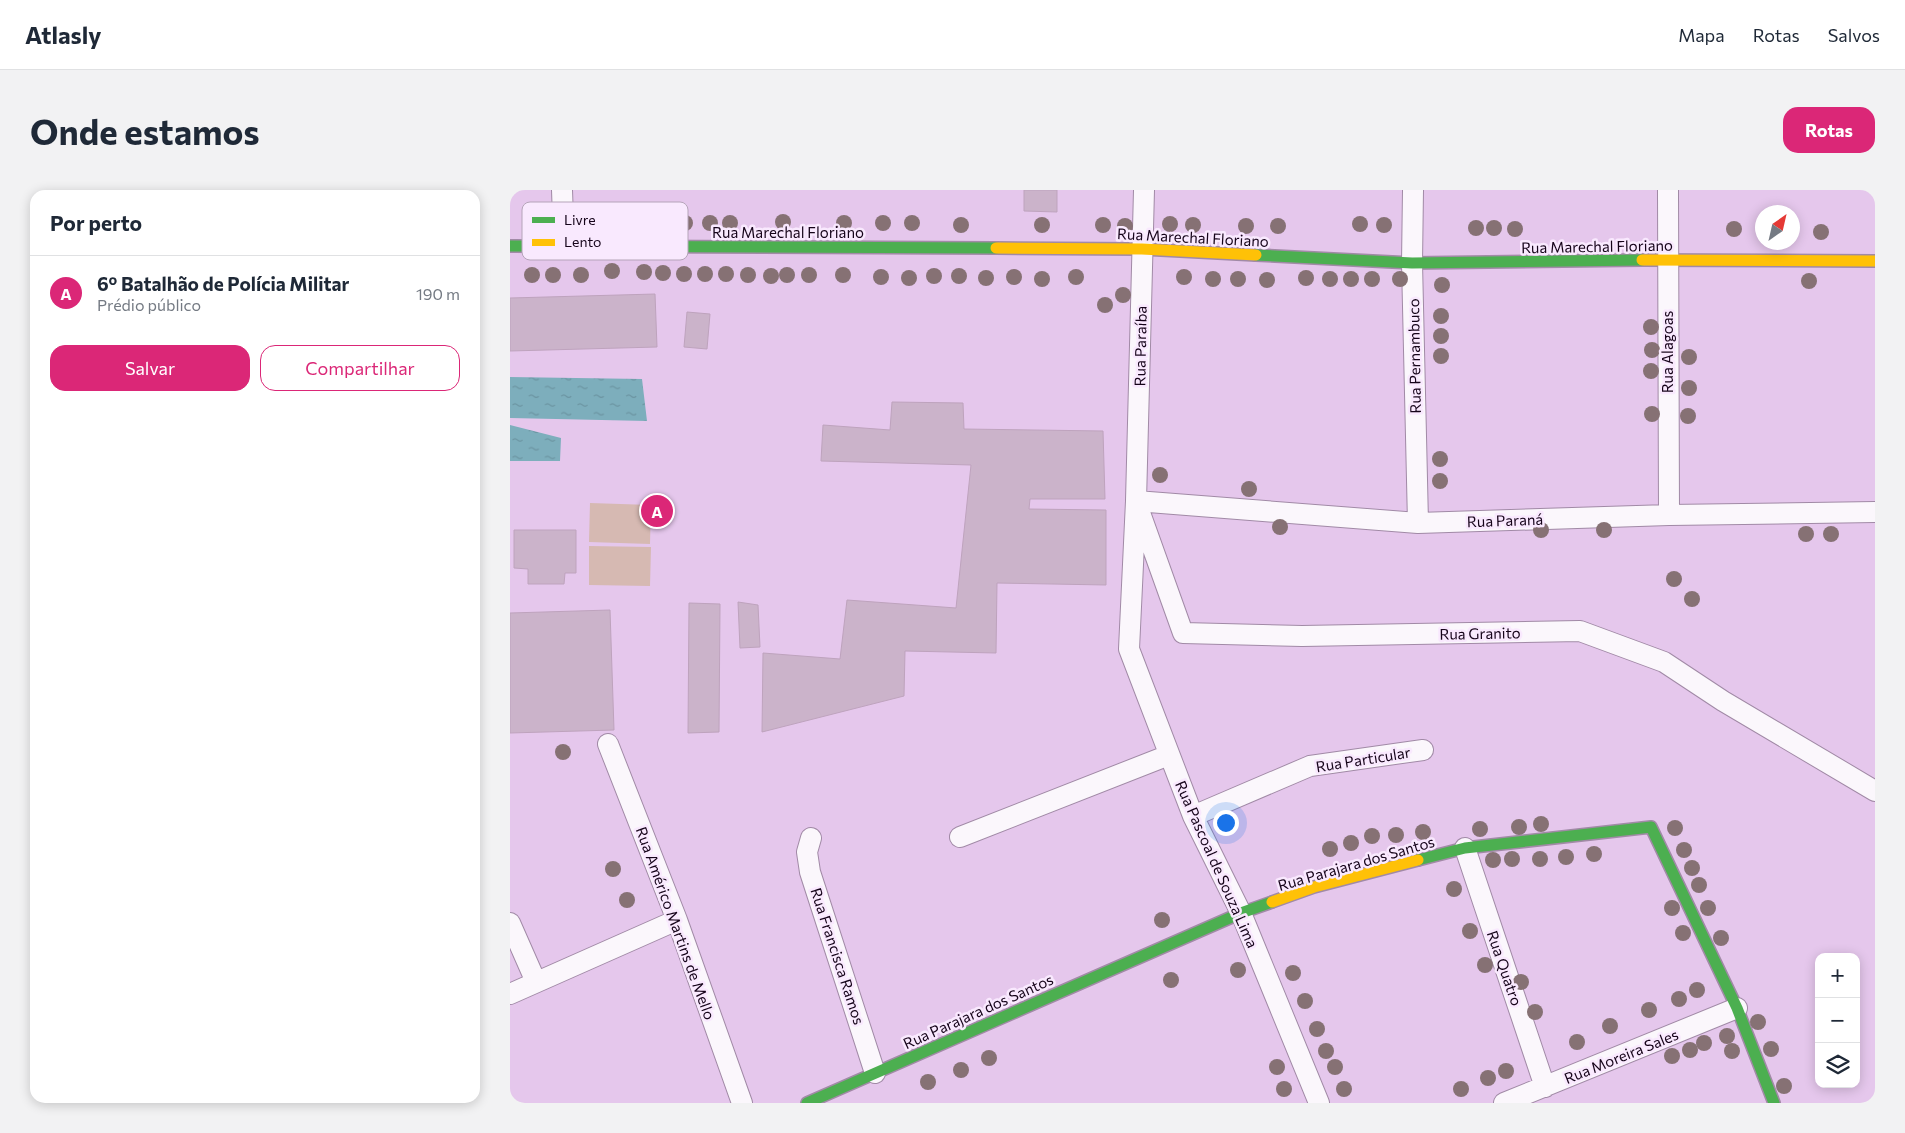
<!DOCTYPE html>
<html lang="pt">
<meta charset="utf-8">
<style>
:root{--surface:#fff;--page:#f2f2f3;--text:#1f2937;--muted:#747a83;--line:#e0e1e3;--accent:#db2777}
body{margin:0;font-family:Commissioner,sans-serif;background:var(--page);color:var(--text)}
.controls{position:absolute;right:15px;bottom:15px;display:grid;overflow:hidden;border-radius:10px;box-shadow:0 2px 12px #0003}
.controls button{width:45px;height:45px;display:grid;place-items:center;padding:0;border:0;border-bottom:1px solid var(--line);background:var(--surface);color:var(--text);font:25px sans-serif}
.compass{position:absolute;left:1245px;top:15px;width:45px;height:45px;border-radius:50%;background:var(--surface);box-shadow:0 2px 12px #0003;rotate:34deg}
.you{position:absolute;left:715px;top:632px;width:18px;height:18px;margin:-12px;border:4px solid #fff;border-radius:50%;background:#1a73e8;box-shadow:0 0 0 8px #1a73e833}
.badge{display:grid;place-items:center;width:32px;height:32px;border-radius:50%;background:var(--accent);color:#fff;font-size:16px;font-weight:700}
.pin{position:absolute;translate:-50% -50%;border:2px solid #fff;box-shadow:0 1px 5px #0006}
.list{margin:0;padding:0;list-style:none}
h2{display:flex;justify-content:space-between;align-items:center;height:65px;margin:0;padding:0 20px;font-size:21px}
h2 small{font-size:16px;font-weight:400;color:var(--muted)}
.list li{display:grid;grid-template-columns:32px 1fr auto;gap:15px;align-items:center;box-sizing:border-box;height:75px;padding:0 20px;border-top:1px solid var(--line)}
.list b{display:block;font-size:19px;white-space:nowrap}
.list p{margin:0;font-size:16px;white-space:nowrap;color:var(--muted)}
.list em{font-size:16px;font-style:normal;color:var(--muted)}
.actions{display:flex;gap:10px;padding:15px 20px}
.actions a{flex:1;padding:11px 0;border:1px solid var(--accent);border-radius:15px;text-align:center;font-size:18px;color:var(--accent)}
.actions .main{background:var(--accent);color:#fff}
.icon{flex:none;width:28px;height:28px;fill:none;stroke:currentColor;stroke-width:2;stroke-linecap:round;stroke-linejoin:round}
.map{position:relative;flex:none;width:1365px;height:913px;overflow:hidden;border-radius:15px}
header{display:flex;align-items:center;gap:30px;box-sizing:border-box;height:70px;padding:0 25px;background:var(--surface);border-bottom:1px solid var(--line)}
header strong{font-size:24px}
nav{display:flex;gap:28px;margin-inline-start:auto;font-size:18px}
.intro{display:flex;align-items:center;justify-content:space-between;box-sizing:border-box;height:120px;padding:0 30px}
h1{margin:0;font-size:35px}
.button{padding:12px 22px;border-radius:15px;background:var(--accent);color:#fff;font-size:18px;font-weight:700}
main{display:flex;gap:30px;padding:0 30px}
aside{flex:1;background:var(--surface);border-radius:15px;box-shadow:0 2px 12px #0003}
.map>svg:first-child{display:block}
</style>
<header>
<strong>Atlasly</strong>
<nav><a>Mapa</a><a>Rotas</a><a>Salvos</a></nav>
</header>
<div class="intro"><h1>Onde estamos</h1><a class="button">Rotas</a></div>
<main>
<aside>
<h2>Por perto<small></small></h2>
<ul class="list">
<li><span class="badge">A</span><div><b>6º Batalhão de Polícia Militar</b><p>Prédio público</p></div><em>190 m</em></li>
</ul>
<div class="actions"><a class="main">Salvar</a><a>Compartilhar</a></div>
</aside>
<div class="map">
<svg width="1365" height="913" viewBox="0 0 1365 913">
<defs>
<pattern id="water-ripples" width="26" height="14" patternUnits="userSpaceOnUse" patternTransform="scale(1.25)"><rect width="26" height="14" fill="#7daebc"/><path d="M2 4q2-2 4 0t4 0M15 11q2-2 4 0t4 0" fill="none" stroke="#6b94a1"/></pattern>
</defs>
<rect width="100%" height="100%" fill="#e5c7ec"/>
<path fill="#d6b9b2" d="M 80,313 L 141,315 L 140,354 L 79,352 Z
M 79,356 L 141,357 L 140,396 L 79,395 Z"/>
<path fill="url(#water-ripples)" d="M 0,187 L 132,189 L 137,231 L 0,228 Z
M 0,235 L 51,248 L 50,271 L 0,271 Z"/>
<path fill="#cbb3ca" stroke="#bea3bd" d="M 514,0 L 547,0 L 547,22 L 514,21 Z
M 145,104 L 147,157 L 0,161 L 0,108 Z
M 177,122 L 200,124 L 197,159 L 174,157 Z
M 382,212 L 453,213 L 454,239 L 593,241 L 595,309 L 520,309 L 519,319 L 596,320 L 596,395 L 487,393 L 486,463 L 395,461 L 394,506 L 252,542 L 253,463 L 330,469 L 337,410 L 446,418 L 461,275 L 311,271 L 313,235 L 380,240 Z
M 4,340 L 66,340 L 66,383 L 55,383 L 54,394 L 18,394 L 18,379 L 4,378 Z
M 228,412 L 248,415 L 250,457 L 230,458 Z
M 179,413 L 210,414 L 209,542 L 178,543 Z
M 100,420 L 104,540 L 0,543 L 0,423 Z"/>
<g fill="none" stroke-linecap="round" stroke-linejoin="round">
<g stroke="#a18aa6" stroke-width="22">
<path id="street" d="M 52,0 L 54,56
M 634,0 L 626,311 L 619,459 L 683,626 L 731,723 L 809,913
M 903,0 L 902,73 L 908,333
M 1158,0 L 1159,325
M 626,311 L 908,333 L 1159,325 L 1365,322
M 629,320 L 673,443 L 792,446 L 1070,441 L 1154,472 L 1213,511 L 1365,601
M 98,554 L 167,730 L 232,913
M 683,626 L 800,576 L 913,560
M 450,647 L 659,565
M 301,648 L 297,662 L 300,682 L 365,883
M 955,658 L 1035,897
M 0,733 L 26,792
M 0,804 L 167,730
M 994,913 L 1227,818"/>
</g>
<g stroke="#a18aa6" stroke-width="14">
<path id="fast" d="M 0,56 L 486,58
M 746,65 L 902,73 L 1132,70
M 908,670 L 955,658 L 1141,637 L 1227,818 L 1264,913
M 297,913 L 731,723 L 762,712"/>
</g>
<g stroke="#a18aa6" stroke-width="14">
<path id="slow" d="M 486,58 L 632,59 L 746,65
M 1132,70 L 1365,71
M 762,712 L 804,697 L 908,670"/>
</g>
<use href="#street" stroke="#fbf7fc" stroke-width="20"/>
<use href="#fast" stroke="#4caf50" stroke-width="11"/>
<use href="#slow" stroke="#ffc107" stroke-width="11"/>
</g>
<g fill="#867174">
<circle cx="273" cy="32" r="8"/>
<circle cx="175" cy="33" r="8"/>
<circle cx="200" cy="33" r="8"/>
<circle cx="220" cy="33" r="8"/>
<circle cx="334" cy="33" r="8"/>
<circle cx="373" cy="33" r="8"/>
<circle cx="402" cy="33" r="8"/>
<circle cx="660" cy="34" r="8"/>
<circle cx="850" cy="34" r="8"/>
<circle cx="451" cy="35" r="8"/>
<circle cx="532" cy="35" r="8"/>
<circle cx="593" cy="35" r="8"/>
<circle cx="683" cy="35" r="8"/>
<circle cx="874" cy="35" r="8"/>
<circle cx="615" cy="36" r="8"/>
<circle cx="736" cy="36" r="8"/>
<circle cx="768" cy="36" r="8"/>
<circle cx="966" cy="38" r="8"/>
<circle cx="984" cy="38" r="8"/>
<circle cx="1005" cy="39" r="8"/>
<circle cx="1224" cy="39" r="8"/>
<circle cx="1311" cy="42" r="8"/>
<circle cx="102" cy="81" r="8"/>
<circle cx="134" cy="82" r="8"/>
<circle cx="153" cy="83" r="8"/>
<circle cx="174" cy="84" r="8"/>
<circle cx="195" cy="84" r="8"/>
<circle cx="216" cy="84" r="8"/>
<circle cx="22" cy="85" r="8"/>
<circle cx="43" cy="85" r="8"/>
<circle cx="71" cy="85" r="8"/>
<circle cx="238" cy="85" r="8"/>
<circle cx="277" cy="85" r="8"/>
<circle cx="299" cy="85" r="8"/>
<circle cx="333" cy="85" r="8"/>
<circle cx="261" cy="86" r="8"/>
<circle cx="424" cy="86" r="8"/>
<circle cx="449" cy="86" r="8"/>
<circle cx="371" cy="87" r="8"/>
<circle cx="504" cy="87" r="8"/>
<circle cx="566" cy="87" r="8"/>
<circle cx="674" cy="87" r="8"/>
<circle cx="399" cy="88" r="8"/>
<circle cx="476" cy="88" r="8"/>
<circle cx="796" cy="88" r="8"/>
<circle cx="532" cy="89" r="8"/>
<circle cx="703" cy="89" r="8"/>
<circle cx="728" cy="89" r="8"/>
<circle cx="820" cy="89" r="8"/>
<circle cx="841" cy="89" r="8"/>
<circle cx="862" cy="89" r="8"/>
<circle cx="890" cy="89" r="8"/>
<circle cx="757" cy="90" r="8"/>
<circle cx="1299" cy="91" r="8"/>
<circle cx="932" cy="95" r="8"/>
<circle cx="613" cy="105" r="8"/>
<circle cx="595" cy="115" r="8"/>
<circle cx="931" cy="126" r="8"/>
<circle cx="1141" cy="137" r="8"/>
<circle cx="931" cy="146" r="8"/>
<circle cx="1142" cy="160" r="8"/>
<circle cx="931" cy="166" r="8"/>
<circle cx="1179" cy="167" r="8"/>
<circle cx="1141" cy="181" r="8"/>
<circle cx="1179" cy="198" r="8"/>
<circle cx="1142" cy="224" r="8"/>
<circle cx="1178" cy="226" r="8"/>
<circle cx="930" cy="269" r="8"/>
<circle cx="650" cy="285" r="8"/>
<circle cx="930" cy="291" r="8"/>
<circle cx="739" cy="299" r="8"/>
<circle cx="770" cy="337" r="8"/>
<circle cx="1031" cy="340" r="8"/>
<circle cx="1094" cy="340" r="8"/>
<circle cx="1296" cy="344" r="8"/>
<circle cx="1321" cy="344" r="8"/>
<circle cx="1164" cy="389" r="8"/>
<circle cx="1182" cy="409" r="8"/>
<circle cx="53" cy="562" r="8"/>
<circle cx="1031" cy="634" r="8"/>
<circle cx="1009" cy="637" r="8"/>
<circle cx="1165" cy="638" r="8"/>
<circle cx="970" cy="639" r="8"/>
<circle cx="913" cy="642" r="8"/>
<circle cx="886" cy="645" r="8"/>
<circle cx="862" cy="646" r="8"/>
<circle cx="841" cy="653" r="8"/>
<circle cx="820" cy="659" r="8"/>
<circle cx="1174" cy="660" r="8"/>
<circle cx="1084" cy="664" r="8"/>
<circle cx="1056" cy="667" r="8"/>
<circle cx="1002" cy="669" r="8"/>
<circle cx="1030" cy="669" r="8"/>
<circle cx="983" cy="670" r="8"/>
<circle cx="1182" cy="678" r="8"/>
<circle cx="103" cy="679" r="8"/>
<circle cx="1189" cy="695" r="8"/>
<circle cx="944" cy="699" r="8"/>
<circle cx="117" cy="710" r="8"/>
<circle cx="1162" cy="718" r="8"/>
<circle cx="1198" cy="718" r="8"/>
<circle cx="652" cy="730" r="8"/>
<circle cx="960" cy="741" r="8"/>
<circle cx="1173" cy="743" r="8"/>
<circle cx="1211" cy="748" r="8"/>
<circle cx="975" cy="775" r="8"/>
<circle cx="728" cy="780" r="8"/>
<circle cx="783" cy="783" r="8"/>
<circle cx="661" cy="790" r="8"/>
<circle cx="1011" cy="792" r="8"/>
<circle cx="1187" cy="800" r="8"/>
<circle cx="1169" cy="809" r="8"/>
<circle cx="795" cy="811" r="8"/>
<circle cx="1139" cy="820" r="8"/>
<circle cx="1025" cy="822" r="8"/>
<circle cx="1248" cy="832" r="8"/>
<circle cx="1100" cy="836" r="8"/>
<circle cx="807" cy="839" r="8"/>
<circle cx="1217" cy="846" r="8"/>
<circle cx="1067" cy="852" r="8"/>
<circle cx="1194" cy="853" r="8"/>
<circle cx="1261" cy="859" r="8"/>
<circle cx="1180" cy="860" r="8"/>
<circle cx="816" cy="861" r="8"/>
<circle cx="1222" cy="861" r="8"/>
<circle cx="1162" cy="866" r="8"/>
<circle cx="479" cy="868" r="8"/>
<circle cx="767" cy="877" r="8"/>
<circle cx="825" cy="877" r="8"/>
<circle cx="451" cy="880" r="8"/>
<circle cx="996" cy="881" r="8"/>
<circle cx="978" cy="888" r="8"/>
<circle cx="418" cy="892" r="8"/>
<circle cx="1274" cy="896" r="8"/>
<circle cx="774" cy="899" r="8"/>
<circle cx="834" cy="899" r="8"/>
<circle cx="951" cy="899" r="8"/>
</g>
<g text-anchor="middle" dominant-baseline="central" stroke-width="5" stroke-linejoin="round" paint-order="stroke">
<g font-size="15" fill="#150319" stroke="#f9e9fe">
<text x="278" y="42">Rua Marechal Floriano</text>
<text transform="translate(683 47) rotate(3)">Rua Marechal Floriano</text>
<text transform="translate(1087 56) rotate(-1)">Rua Marechal Floriano</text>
<text transform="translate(630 156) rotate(-89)">Rua Paraíba</text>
<text transform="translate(1157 162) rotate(-90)">Rua Alagoas</text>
<text transform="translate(904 166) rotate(-91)">Rua Pernambuco</text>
<text transform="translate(995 330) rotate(-2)">Rua Paraná</text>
<text transform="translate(970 443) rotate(-1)">Rua Granito</text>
<text transform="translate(853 569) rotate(-9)">Rua Particular</text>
<text transform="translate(846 673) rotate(-16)">Rua Parajara dos Santos</text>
<text transform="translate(707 674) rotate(66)">Rua Pascoal de Souza Lima</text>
<text transform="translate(166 733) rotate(70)">Rua Américo Martins de Mello</text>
<text transform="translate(328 766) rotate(72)">Rua Francisca Ramos</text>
<text transform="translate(995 778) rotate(71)">Rua Quatro</text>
<text transform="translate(468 821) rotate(-24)">Rua Parajara dos Santos</text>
<text transform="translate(1111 866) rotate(-22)">Rua Moreira Sales</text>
</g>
</g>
<rect x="12" y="12" width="166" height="58" rx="8" fill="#f9e9fe" stroke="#b5a4b9" stroke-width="1"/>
<rect x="22" y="27" width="23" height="6" fill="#4caf50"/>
<rect x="22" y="49" width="23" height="7" fill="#ffc107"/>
<g font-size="14" fill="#150319">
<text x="54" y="35">Livre</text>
<text x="54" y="57">Lento</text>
</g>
</svg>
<div class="controls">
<button>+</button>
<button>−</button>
<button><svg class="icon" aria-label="layers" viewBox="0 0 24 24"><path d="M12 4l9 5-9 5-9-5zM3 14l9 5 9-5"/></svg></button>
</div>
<svg class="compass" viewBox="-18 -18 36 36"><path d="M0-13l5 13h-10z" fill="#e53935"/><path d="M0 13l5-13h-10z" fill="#747a83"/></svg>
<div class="you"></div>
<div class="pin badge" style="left:147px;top:321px">A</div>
</div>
</main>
